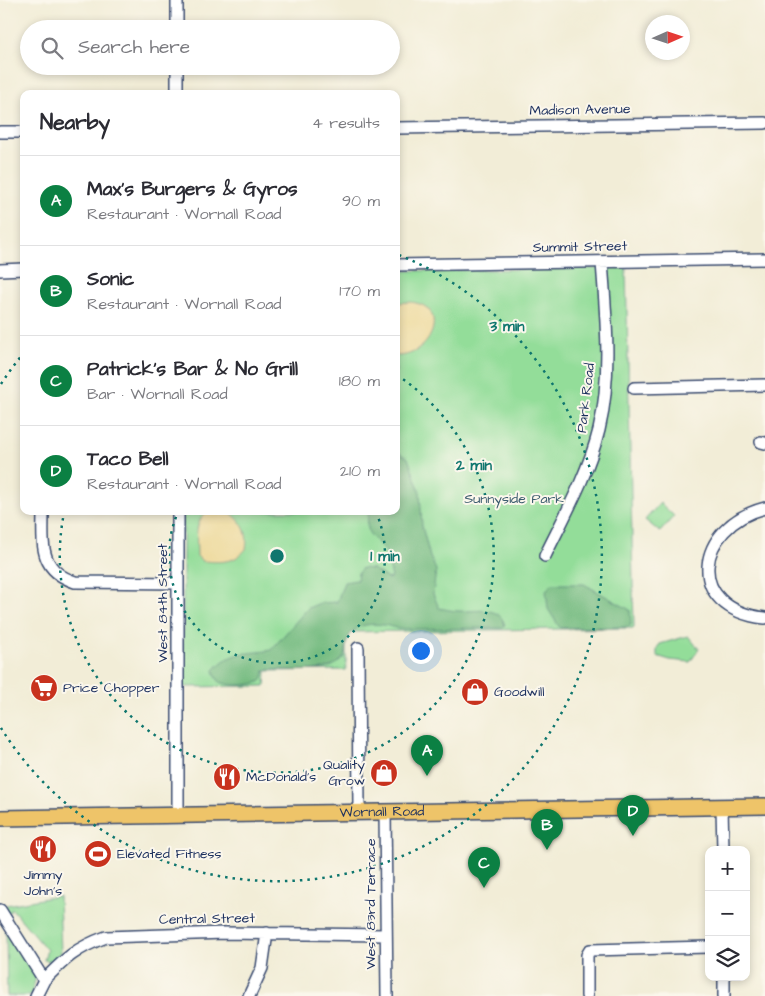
<!DOCTYPE html>
<meta charset="utf-8">
<style>
:root{--surface:#fff;--page:#f2f2f3;--text:#2b2b33;--muted:#7c7c81;--line:#e1e1e2;--accent:#0b8043}
body{margin:0;font-family:"Architects Daughter",sans-serif;background:var(--page);color:var(--text)}
.controls{position:absolute;right:15px;bottom:15px;display:grid;overflow:hidden;border-radius:10px;box-shadow:0 2px 8px #0003}
.controls button{width:45px;height:45px;display:grid;place-items:center;padding:0;border:0;border-bottom:1px solid var(--line);background:var(--surface);color:var(--text);font:25px sans-serif}
.compass{position:absolute;left:645px;top:15px;width:45px;height:45px;border-radius:50%;background:var(--surface);box-shadow:0 2px 8px #0003;rotate:87deg}
.you{position:absolute;left:420px;top:650px;width:18px;height:18px;margin:-12px;border:4px solid #fff;border-radius:50%;background:#1a73e8;box-shadow:0 0 0 8px #1a73e833}
.badge{display:grid;place-items:center;width:32px;height:32px;border-radius:50%;background:var(--accent);color:#fff;font-size:16px;font-weight:700}
.pin{position:absolute;translate:-50% -41px;filter:drop-shadow(0 1px 2px #0008)}
.pin::after{content:'';position:absolute;top:26px;width:18px;height:15px;background:inherit;clip-path:polygon(0 0,100% 0,50% 100%)}
.list{margin:0;padding:0;list-style:none}
h2{display:flex;justify-content:space-between;align-items:center;height:65px;margin:0;padding:0 20px;font-size:21px}
h2 small{font-size:16px;font-weight:400;color:var(--muted)}
.list li{display:grid;grid-template-columns:32px 1fr auto;gap:15px;align-items:center;box-sizing:border-box;height:90px;padding:0 20px;border-top:1px solid var(--line)}
.list b{display:block;font-size:19px;white-space:nowrap}
.list p{margin:0;font-size:16px;white-space:nowrap;color:var(--muted)}
.list em{font-size:16px;font-style:normal;color:var(--muted)}
.icon{flex:none;width:28px;height:28px;fill:none;stroke:currentColor;stroke-width:2;stroke-linecap:round;stroke-linejoin:round}
.map{position:relative;flex:none;width:765px;height:996px;overflow:hidden}
.search{position:absolute;background:var(--surface);box-shadow:0 2px 8px #0003;left:20px;top:20px;width:380px;height:55px;display:flex;align-items:center;gap:12px;box-sizing:border-box;padding:0 18px;border-radius:28px;color:var(--muted);font-size:19px}
.panel{position:absolute;background:var(--surface);box-shadow:0 2px 8px #0003;left:20px;top:90px;width:380px;height:425px;border-radius:10px}
.map>svg:first-child{display:block}
</style>
<div class="map">
<svg width="765" height="996" viewBox="0 0 765 996">
<rect width="100%" height="100%" fill="#fbf7ec"/>
<filter id="ink" filterUnits="userSpaceOnUse"><feTurbulence type="fractalNoise" baseFrequency=".02" numOctaves="2"/><feDisplacementMap in="SourceGraphic" scale="10" xChannelSelector="R" yChannelSelector="G"/><feConvolveMatrix kernelMatrix="1 2 1 2 8 2 1 2 1" color-interpolation-filters="sRGB"/></filter>
<filter id="wash" filterUnits="userSpaceOnUse"><feTurbulence type="fractalNoise" baseFrequency=".0096" numOctaves="4" result="noise"/><feDisplacementMap in="SourceGraphic" scale="20" xChannelSelector="R" yChannelSelector="G"/><feGaussianBlur stdDeviation="1.12" result="paint"/><feColorMatrix in="noise" values="0 0 0 0 0 0 0 0 0 0 0 0 0 0 0 0 0 1.4 0 .05"/><feComposite in="paint" operator="in"/></filter>
<g filter="url(#wash)">
<rect width="100%" height="100%" fill="#f2edd7"/>
<path fill="#93dd99" stroke="#57867c" d="M 626,268 L 634,628 L 346,632 L 346,670 L 266,671 L 265,686 L 183,687 L 183,511 L 396,511 L 396,271 Z
M 660,503 L 674,516 L 660,532 L 645,520 Z
M 688,636 L 699,649 L 690,662 L 670,660 L 657,656 L 657,648 L 660,644 Z
M 59,896 L 61,953 L 53,962 L 44,960 L 47,950 L 12,909 L 8,914 L 6,914 L 6,905 Z
M 6,931 L 34,970 L 36,977 L 31,996 L 7,996 Z"/>
<path fill="#76bc81" stroke="#487670" d="M 396,451 L 408,458 L 420,492 L 422,526 L 430,557 L 436,570 L 433,594 L 439,608 C 445,609 452,611 459,611 C 476,612 500,604 505,626 L 503,628 L 398,629 C 384,623 357,620 349,637 C 341,652 352,657 330,667 C 316,673 282,669 265,670 L 262,680 C 257,686 226,687 219,681 C 216,678 215,674 214,670 C 232,649 248,655 271,650 L 308,608 L 320,603 L 337,602 L 344,582 L 357,580 L 358,573 L 362,568 L 373,569 L 388,579 L 392,577 L 386,552 L 369,533 L 367,524 L 369,511 L 396,511 Z
M 552,584 L 584,584 L 630,610 L 631,625 L 626,627 L 560,628 L 548,609 L 546,590 Z"/>
<path fill="#eeda9e" stroke="#84847e" d="M 396,303 C 402,303 410,301 416,303 C 449,310 431,357 396,356 Z
M 210,511 L 231,513 C 243,522 249,534 246,549 C 234,564 219,562 202,561 L 197,556 C 197,539 193,518 210,511 Z"/>
</g>
<g filter="url(#ink)">
<g fill="none" stroke-linecap="round" stroke-linejoin="round">
<g stroke="#3b4c70" stroke-width="14">
<path id="minor" d="M 177,29 L 177,0
M 177,94 L 177,66
M 396,128 L 765,123
M 0,132 L 24,132
M 396,265 L 765,259
M 0,270 L 24,269
M 634,388 L 765,385
M 761,442 L 765,443
M 765,508 C 695,526 683,609 765,618
M 43,511 C 43,543 38,570 75,582 L 178,583
M 545,556 C 565,515 588,474 599,430 C 612,376 606,317 602,262
M 358,648 L 359,812
M 722,807 L 723,850
M 385,812 L 387,996
M 178,815 L 178,511
M 0,910 L 44,980 L 36,996
M 724,977 L 724,996
M 44,980 C 66,958 76,948 106,937 L 225,933 L 386,935
M 249,996 L 262,968 L 267,933
M 587,996 L 587,955 L 590,950 L 709,947"/>
</g>
<g stroke="#3b4c70" stroke-width="18">
<g id="major">
<path id="s1" d="M 0,818 L 765,806"/>
</g>
</g>
<use href="#minor" stroke="#fff" stroke-width="11"/>
<use href="#major" stroke="#eec469" stroke-width="15"/>
</g>
</g>
<g fill="none" stroke="#0f766e" stroke-width="2.5" stroke-dasharray="2.5 5">
<path d="M376 512A108 108 0 1 1 178 512"/>
<path d="M397 375A217 217 0 1 1 64 513"/>
<path d="M1 384A325 325 0 0 1 23 354M399 255A325 325 0 1 1 1 728"/>
</g>
<defs>
<g id="supermarket-disc" transform="scale(1.4375)"><circle r="9.5" fill="#c8321e" stroke="#fbf7ec"/><path d="M-6-5.5h2.5l.6 2H6L4.5 2H-2.5L-4.4-4H-6ZM-1.5 3.2a1.3 1.3 0 1 0 .1 0ZM3 3.2a1.3 1.3 0 1 0 .1 0Z" fill="#fff"/></g>
<g id="shop-disc" transform="scale(1.4375)"><circle r="9.5" fill="#c8321e" stroke="#fbf7ec"/><path d="M-5-2.5h2.3a2.7 3.5 0 0 1 5.4 0H5L5.5 6h-11ZM-1.5-2.5h3a1.5 2.3 0 0 0-3 0Z" fill="#fff"/></g>
<g id="restaurant-disc" transform="scale(1.4375)"><circle r="9.5" fill="#c8321e" stroke="#fbf7ec"/><path d="M-5-6h1v4h1v-4h1v4h1v-4h1v5L-1.5 .5V6h-2V.5L-5-1ZM5-6V6H3V1.5H1.5Q1.5-4 5-6Z" fill="#fff"/></g>
<g id="stadium-disc" transform="scale(1.4375)"><circle r="9.5" fill="#c8321e" stroke="#fbf7ec"/><path d="M0-5a6.5 5 0 1 0 0 10a6.5 5 0 1 0 0-10ZM-3.5-1.8h7v3.6h-7Z" fill="#fff"/></g>
</defs>
<g fill-rule="evenodd">
<use href="#supermarket-disc" x="44" y="688"/>
<use href="#shop-disc" x="475" y="692"/>
<use href="#shop-disc" x="384" y="773"/>
<use href="#restaurant-disc" x="227" y="777"/>
<use href="#restaurant-disc" x="43" y="849"/>
<use href="#stadium-disc" x="98" y="854"/>
</g>
<g text-anchor="middle" dominant-baseline="central" stroke-width="4" stroke-linejoin="round" paint-order="stroke">
<g font-size="14" fill="#1b2f5e" stroke="#fbf7ec">
<text transform="translate(580 110) rotate(-1)">Madison Avenue</text>
<text transform="translate(580 247) rotate(-1)">Summit Street</text>
<text transform="translate(586 398) rotate(-83)">Park Road</text>
<text transform="translate(163 603) rotate(-90)">West 84th Street</text>
<text stroke="none"><textPath href="#s1" startOffset="382">Wornall Road</textPath></text>
<text transform="translate(371 904) rotate(-90)">West 83rd Terrace</text>
<text transform="translate(207 919) rotate(-1)">Central Street</text>
</g>
<g font-size="14" fill="#395a6d" stroke="#fbf7ec">
<text x="514" y="499">Sunnyside Park</text>
</g>
<g font-size="14" fill="#1b2f5e" stroke="#fbf7ec" text-anchor="start">
<text x="63" y="688">Price Chopper</text>
<text x="494" y="692">Goodwill</text>
<text x="365" y="765" text-anchor="end">Quality<tspan x="365" dy="16">Grow</tspan></text>
<text x="246" y="777">McDonald's</text>
<text x="117" y="854">Elevated Fitness</text>
<text x="43" y="875" text-anchor="middle">Jimmy<tspan x="43" dy="16">John's</tspan></text>
</g>
</g>
<circle cx="277" cy="556" r="8" fill="#0f766e" stroke="#fbf7ec" stroke-width="2.5"/>
<g font-size="15" text-anchor="middle" font-weight="bold" fill="#0f766e" stroke="#fbf7ec" stroke-width="4" stroke-linejoin="round" paint-order="stroke">
<text x="507" y="331">3 min</text>
<text x="474" y="470">2 min</text>
<text x="385" y="561">1 min</text>
</g>
</svg>
<div class="controls">
<button>+</button>
<button>−</button>
<button><svg class="icon" aria-label="layers" viewBox="0 0 24 24"><path d="M12 4l9 5-9 5-9-5zM3 14l9 5 9-5"/></svg></button>
</div>
<svg class="compass" viewBox="-18 -18 36 36"><path d="M0-13l5 13h-10z" fill="#e53935"/><path d="M0 13l5-13h-10z" fill="#7c7c81"/></svg>
<div class="you"></div>
<div class="pin badge" style="left:427px;top:776px">A</div>
<div class="pin badge" style="left:547px;top:850px">B</div>
<div class="pin badge" style="left:484px;top:888px">C</div>
<div class="pin badge" style="left:633px;top:836px">D</div>
<div class="search"><svg class="icon" aria-label="search" viewBox="0 0 24 24"><circle cx="10" cy="10" r="6"/><path d="M15 15l6 6"/></svg>Search here</div>
<section class="panel">
<h2>Nearby<small>4 results</small></h2>
<ul class="list">
<li><span class="badge">A</span><div><b>Max's Burgers &amp; Gyros</b><p>Restaurant · Wornall Road</p></div><em>90 m</em></li>
<li><span class="badge">B</span><div><b>Sonic</b><p>Restaurant · Wornall Road</p></div><em>170 m</em></li>
<li><span class="badge">C</span><div><b>Patrick's Bar &amp; No Grill</b><p>Bar · Wornall Road</p></div><em>180 m</em></li>
<li><span class="badge">D</span><div><b>Taco Bell</b><p>Restaurant · Wornall Road</p></div><em>210 m</em></li>
</ul>
</section>
</div>
